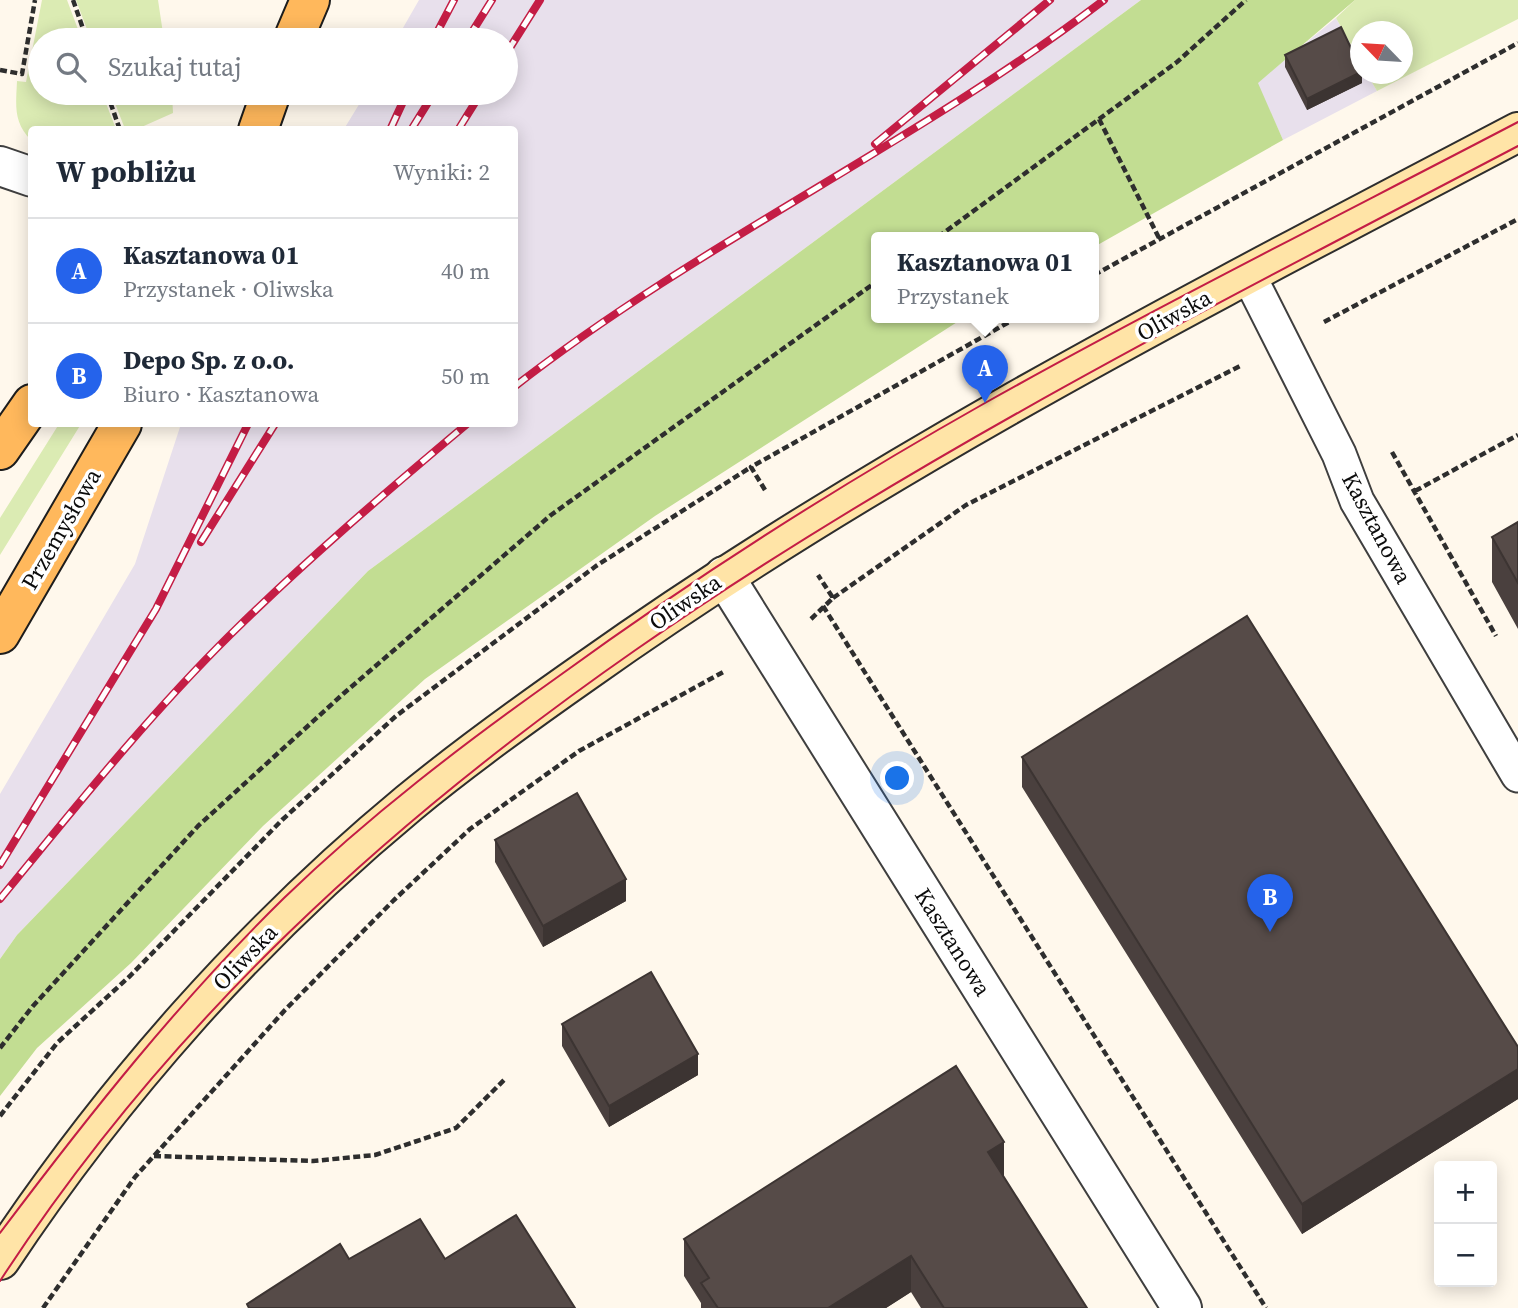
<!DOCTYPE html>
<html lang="pl">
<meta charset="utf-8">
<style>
:root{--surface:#fff;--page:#f6f6f7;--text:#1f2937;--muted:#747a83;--line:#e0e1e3;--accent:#2563eb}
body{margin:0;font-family:"Source Serif 4",serif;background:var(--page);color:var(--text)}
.controls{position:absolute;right:21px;bottom:21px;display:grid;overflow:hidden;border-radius:7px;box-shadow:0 4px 18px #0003}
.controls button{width:63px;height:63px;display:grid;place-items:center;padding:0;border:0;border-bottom:2px solid var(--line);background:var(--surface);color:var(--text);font:35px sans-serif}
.compass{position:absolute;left:1350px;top:21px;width:63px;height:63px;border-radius:50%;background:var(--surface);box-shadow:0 4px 18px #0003;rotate:295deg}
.you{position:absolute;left:898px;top:779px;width:24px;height:24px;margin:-18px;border:5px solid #fff;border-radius:50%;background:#1a73e8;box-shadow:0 0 0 10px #1a73e833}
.badge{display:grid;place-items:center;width:46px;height:46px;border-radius:50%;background:var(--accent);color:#fff;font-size:23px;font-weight:700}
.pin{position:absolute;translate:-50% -58px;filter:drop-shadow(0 2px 4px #0008)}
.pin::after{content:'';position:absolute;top:37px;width:24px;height:21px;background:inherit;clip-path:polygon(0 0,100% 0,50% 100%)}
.popup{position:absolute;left:871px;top:232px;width:228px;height:91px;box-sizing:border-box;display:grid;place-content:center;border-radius:7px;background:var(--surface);filter:drop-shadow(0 2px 5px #0005);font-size:23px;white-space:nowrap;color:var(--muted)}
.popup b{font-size:26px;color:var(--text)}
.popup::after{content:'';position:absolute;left:50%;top:100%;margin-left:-14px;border:14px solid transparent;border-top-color:var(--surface)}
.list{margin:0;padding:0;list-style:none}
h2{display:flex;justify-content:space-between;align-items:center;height:91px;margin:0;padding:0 28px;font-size:30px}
h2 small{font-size:23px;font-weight:400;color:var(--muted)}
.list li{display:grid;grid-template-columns:46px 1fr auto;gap:21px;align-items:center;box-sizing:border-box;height:105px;padding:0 28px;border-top:2px solid var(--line)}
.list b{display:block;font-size:26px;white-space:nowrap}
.list p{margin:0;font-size:23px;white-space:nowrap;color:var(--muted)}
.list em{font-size:23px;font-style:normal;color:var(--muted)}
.icon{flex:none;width:38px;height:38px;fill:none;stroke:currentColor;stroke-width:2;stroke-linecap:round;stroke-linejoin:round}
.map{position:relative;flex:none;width:1518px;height:1308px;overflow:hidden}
.search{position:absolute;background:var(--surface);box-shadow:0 4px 18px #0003;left:28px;top:28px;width:490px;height:77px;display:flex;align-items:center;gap:18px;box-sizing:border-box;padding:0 24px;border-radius:38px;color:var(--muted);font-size:26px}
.panel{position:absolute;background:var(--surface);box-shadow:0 4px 18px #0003;left:28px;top:126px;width:490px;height:301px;border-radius:7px}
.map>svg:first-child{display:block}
</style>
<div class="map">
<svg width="1518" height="1308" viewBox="0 0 1518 1308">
<rect width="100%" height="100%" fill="#fff8ec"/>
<path fill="#e8e0ec" d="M 419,0 L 1141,0 L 368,571 L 17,935 L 0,959 L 0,794 L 135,564 L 181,424 L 514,424 L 514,130 L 344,129 L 366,93 L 506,93 L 506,40 L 396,40 Z
M 1336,18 L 1360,61 L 1360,74 L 1367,74 L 1377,91 L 1283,140 L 1257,83 Z"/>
<path fill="#dbebb3" d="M 42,0 L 67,0 L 82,40 L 40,40 L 40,93 L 102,93 L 116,129 L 32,130 L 31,140 C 13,122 16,105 17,81 L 26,82 Z
M 76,0 L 158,0 L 164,40 L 91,40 Z
M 1355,0 L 1518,0 L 1518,19 L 1377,91 L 1367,74 L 1402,74 L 1402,32 L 1360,32 L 1360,61 L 1336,18 Z
M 111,93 L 172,93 L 173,113 L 137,129 L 125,129 Z
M 59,424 L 81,424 L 0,555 L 0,518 Z"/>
<path fill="#c2dd92" d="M 1141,0 L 1355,0 L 1258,83 L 1283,140 L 1094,247 L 1094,237 L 876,237 L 876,317 L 965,317 L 655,516 L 425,679 L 263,826 L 131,963 L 37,1048 L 0,1096 L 0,959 L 17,935 L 368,571 Z"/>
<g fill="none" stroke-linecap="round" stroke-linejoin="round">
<g stroke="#3f3f3f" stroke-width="37">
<path id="lane" d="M 1248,274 L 1339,454 L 1357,501 L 1518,775"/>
</g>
<g stroke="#3f3f3f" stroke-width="42">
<path id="street" d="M 0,166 L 32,177
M 724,576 L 1182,1308"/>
</g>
<g stroke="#2e2e2e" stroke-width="42">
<path id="secondary" d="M 0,1260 C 113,1090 252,933 409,803 C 466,756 526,713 586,671 C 880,462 1200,299 1518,132"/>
</g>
<g stroke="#1d1d1d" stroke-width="42">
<path id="primary" d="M 293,40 L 310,0
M 258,130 L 271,93
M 0,450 L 32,404
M 0,634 L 122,424"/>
</g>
<path stroke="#2e2e2e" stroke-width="4.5" stroke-dasharray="7 3.5" stroke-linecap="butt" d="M 73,0 L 87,40
M 0,70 L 22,74 L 35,0
M 107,93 L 120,130
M 1099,119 L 1159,238
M 938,237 L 1177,62 L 1246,0
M 1094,275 L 1518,43
M 1324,322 L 1518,219
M 1392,452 L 1496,636
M 765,490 L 751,467 L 1018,317
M 1415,491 L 1518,435
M 833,598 L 966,505 L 1242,365
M 823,606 L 1266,1308
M 811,619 L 833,598 L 818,575
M 0,1048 L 33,1006 L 198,826 L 343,694 L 551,515 L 876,282
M 0,1116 L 57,1043 L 130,976 L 282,820 L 396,716 L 596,566 L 751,467
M 154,1156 L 313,1161 L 375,1155 L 456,1128 L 506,1078
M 43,1308 L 135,1177 L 285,1010 L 394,900 L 470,829 L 579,751 L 725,671"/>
<use href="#lane" stroke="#fff" stroke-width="33"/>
<use href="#street" stroke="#fff" stroke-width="38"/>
<use href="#secondary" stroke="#ffe4a7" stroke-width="38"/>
<use href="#primary" stroke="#ffb85c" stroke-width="38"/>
<path stroke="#c41d45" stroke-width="2" d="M 0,1233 C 88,1116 179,1001 284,898 C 370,815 462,745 559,676 C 695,577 838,486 985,403 C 1160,305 1340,215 1518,122
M 0,1281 C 358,731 956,441 1518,146"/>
<g stroke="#c41d45" stroke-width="8">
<path id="rail" d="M 433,40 L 454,0
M 467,40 L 492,0
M 506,54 L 540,0
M 390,130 L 407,93
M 411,130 L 434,93
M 458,130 L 481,93
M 875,144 L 1050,0
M 514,387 C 700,242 917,143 1104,0
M 201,542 L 275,424
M 0,865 L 156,609 L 248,424
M 0,899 C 74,809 147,717 230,635 C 305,561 386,492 467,424"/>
</g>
<use href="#rail" stroke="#fff" stroke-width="5" stroke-dasharray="16" stroke-linecap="butt"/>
</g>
<path fill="#4a403e" d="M 1285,55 L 1362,74 L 1362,83 L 1307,110 L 1285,67 Z
M 1518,522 L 1518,629 L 1492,582 L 1492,537 Z
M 1022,757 L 1518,1047 L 1518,1099 L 1302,1234 L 1022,787 Z
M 495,840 L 626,901 L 543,947 L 495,862 Z
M 562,1024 L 698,1075 L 609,1127 L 562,1046 Z
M 1004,1179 L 1087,1308 L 921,1308 L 911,1292 L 886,1308 L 701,1308 L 701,1303 L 684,1276 L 684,1239 Z"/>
<path fill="#3c3432" d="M 1361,72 L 1361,74 L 1362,74 L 1362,83 L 1307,110 L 1307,99 Z
M 626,879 L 626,901 L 543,947 L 543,926 Z
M 698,1054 L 698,1075 L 609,1127 L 609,1106 Z
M 1518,1069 L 1518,1099 L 1302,1234 L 1302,1204 Z
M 1004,1142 L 1004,1179 L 988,1152 Z
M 911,1256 L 911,1292 L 886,1308 L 828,1308 Z"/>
<path fill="#564b48" stroke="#3c3432" stroke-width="2" d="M 1341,27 L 1361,69 L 1361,72 L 1307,99 L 1285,55 Z
M 1518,522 L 1518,583 L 1492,537 Z
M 1247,616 L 1518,1047 L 1518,1069 L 1302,1204 L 1022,757 Z
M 577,793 L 626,879 L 543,926 L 495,840 Z
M 651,972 L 698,1054 L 609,1106 L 562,1024 Z
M 956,1066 L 1004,1142 L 988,1152 L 1087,1308 L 944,1308 L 911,1256 L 828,1308 L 718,1308 L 701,1283 L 709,1278 L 684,1239 Z
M 516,1215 L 575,1308 L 249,1308 L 247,1304 L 340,1244 L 349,1259 L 420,1219 L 445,1259 Z"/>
<g text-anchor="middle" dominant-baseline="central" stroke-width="7" stroke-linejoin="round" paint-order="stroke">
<g font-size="23" fill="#0c0c0c" stroke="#fff">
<text transform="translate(1174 315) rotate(-29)">Oliwska</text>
<text transform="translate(1377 528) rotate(62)">Kasztanowa</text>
<text transform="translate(61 529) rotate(-60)">Przemysłowa</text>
<text transform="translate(685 602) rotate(-34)">Oliwska</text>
<text transform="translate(953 942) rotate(58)">Kasztanowa</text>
<text transform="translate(245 957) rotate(-46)">Oliwska</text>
</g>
</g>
</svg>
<div class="controls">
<button>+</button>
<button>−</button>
</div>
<svg class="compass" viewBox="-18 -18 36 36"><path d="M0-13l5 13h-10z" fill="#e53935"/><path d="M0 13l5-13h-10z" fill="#747a83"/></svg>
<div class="you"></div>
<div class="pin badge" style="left:985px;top:403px">A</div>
<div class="popup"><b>Kasztanowa 01</b>Przystanek</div>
<div class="pin badge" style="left:1270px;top:932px">B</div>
<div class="search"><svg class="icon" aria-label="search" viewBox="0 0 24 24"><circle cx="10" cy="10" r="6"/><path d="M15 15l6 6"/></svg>Szukaj tutaj</div>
<section class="panel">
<h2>W pobliżu<small>Wyniki: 2</small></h2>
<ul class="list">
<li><span class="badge">A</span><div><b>Kasztanowa 01</b><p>Przystanek · Oliwska</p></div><em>40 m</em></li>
<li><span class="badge">B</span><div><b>Depo Sp. z o.o.</b><p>Biuro · Kasztanowa</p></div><em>50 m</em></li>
</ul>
</section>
</div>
